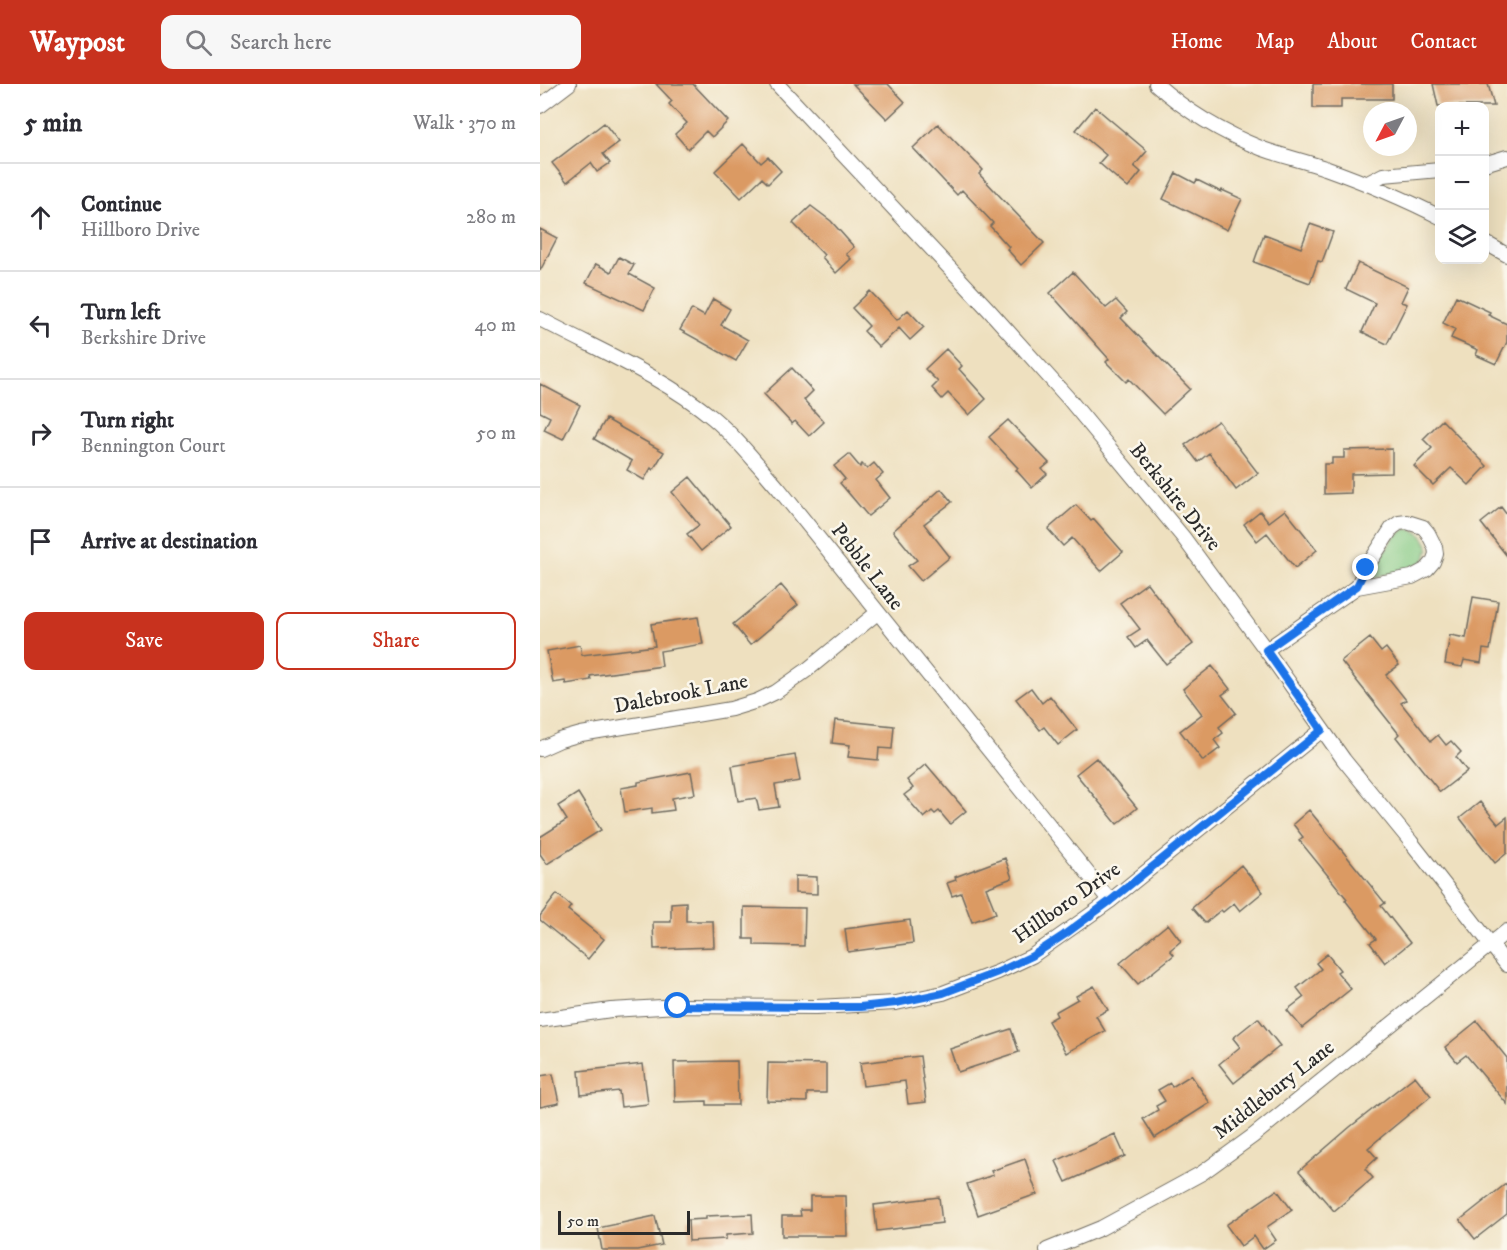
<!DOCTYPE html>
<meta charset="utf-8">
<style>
:root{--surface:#fff;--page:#f7f7f7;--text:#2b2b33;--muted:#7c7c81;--line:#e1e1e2;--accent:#c8321e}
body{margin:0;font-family:"IM FELL DW Pica",serif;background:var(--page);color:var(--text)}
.controls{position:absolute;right:18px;top:18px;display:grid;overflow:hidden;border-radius:12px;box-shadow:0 6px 24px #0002}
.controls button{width:54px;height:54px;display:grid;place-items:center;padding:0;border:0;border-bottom:2px solid var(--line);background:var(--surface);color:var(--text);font:30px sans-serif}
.compass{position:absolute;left:823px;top:18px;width:54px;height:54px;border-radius:50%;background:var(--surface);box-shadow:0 6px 24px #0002;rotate:229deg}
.scale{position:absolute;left:18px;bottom:15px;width:132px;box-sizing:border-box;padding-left:6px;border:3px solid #2b2b2b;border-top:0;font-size:16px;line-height:21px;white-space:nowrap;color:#2b2b2b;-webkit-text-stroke:4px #fbf7ec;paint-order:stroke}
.stop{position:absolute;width:18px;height:18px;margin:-14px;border:4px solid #1a73e8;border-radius:50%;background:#fff}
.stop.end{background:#1a73e8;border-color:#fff;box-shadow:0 2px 6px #0008}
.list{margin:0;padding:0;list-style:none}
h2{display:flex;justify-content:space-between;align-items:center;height:78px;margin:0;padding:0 24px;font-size:26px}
h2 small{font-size:20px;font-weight:400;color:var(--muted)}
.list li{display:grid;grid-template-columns:39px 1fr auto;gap:18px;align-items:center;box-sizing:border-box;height:108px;padding:0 24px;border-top:2px solid var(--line)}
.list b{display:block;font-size:22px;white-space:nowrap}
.list p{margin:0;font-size:20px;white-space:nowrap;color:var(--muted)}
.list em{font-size:20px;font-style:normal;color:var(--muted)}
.actions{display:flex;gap:12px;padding:18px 24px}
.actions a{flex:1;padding:14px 0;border:2px solid var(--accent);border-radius:12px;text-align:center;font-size:21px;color:var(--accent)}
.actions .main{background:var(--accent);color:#fff}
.icon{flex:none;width:33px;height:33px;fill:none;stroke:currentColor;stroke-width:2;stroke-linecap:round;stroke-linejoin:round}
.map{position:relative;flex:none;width:967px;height:1166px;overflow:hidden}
header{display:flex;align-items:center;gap:36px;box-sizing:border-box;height:84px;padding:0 30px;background:var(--accent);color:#fff}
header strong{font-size:28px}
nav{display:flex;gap:33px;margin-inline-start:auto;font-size:21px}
.search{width:420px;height:54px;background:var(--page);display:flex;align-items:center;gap:15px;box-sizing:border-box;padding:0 21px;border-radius:12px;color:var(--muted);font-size:22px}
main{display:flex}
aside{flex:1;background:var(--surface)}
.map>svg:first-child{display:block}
</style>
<header>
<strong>Waypost</strong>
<div class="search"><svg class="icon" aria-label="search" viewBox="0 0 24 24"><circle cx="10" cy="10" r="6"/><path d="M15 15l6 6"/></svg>Search here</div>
<nav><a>Home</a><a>Map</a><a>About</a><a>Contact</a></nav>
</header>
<main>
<aside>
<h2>5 min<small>Walk · 370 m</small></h2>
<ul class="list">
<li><svg class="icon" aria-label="ahead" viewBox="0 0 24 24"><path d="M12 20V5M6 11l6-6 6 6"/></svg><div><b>Continue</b><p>Hillboro Drive</p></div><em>280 m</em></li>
<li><svg class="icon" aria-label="left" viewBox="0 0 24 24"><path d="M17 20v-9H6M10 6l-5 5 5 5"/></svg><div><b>Turn left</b><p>Berkshire Drive</p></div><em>40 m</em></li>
<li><svg class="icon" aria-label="right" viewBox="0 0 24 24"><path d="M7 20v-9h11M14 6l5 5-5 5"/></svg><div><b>Turn right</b><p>Bennington Court</p></div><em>50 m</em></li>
<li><svg class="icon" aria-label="arrive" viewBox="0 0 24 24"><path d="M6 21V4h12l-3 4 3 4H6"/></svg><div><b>Arrive at destination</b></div></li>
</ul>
<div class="actions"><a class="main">Save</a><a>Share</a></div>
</aside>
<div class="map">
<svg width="967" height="1166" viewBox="0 0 967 1166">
<rect width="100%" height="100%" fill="#fbf7ec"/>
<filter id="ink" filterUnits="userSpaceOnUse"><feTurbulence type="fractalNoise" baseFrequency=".0167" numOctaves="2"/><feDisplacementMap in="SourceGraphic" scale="12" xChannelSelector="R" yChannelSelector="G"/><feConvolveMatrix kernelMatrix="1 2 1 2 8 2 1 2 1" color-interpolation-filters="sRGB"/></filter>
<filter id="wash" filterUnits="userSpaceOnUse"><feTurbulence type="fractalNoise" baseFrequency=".008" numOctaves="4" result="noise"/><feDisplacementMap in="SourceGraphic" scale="24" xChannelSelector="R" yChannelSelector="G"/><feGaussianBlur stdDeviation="1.35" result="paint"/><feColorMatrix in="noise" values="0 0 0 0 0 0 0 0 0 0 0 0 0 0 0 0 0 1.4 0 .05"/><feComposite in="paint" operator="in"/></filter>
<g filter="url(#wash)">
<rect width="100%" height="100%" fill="#eee0bf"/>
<path fill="#84c983" stroke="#587a57" stroke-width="1.5" d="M 865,445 C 879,445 884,452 889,464 L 884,477 L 869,486 L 834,493 L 831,490 L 854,453 Z"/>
<g id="blocks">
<path fill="#db9a63" d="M 116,0 L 153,0 L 188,37 L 172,53 L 166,47 L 148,65 L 135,50 L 147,39 L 129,20 L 132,17 Z
M 313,0 L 348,0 L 365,18 L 347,35 Z
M 773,0 L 852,0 L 852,15 L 801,15 L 801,24 L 773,24 Z
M 893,0 L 948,0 L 954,22 L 898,22 Z
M 555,23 L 607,67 L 594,82 L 601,88 L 588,104 L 559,79 L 566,71 L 536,46 Z
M 64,39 L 79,58 L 63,70 L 70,79 L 57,88 L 51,79 L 27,98 L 12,79 Z
M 398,40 L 443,86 L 439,90 L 504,159 L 481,181 L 467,165 L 469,163 L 450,142 L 453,139 L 422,106 L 417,111 L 373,64 Z
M 203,60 L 221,79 L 228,73 L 241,87 L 228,100 L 222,94 L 201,114 L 175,87 Z
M 636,89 L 655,99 L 657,96 L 681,108 L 682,106 L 702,115 L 687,146 L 623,115 Z
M 271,122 L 291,137 L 314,163 L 306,170 L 311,175 L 296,189 L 282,173 L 284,171 L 253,139 Z
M 770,140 L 793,148 L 782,178 L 778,177 L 770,199 L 714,178 L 724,150 L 761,164 Z
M 0,145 L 17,154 L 0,187 Z
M 79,173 L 94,181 L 89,190 L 115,204 L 104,226 L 46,199 L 56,180 L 71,188 Z
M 818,179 L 868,203 L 861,218 L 867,220 L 847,260 L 822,248 L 835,219 L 806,205 Z
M 533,188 L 566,224 L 576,216 L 587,228 L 581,234 L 650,305 L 623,330 L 589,295 L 586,298 L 566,278 L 569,275 L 510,209 Z
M 330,207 L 357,236 L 368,226 L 384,243 L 370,256 L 359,244 L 339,263 L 324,247 L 329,242 L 312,224 Z
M 916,212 L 950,228 L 948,231 L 967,240 L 967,258 L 956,280 L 936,271 L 938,266 L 911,254 L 915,245 L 903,239 Z
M 173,215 L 190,225 L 181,241 L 208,256 L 196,277 L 140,246 L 152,225 L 164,232 Z
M 406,265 L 422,282 L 419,285 L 446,315 L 429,331 L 408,309 L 402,315 L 392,304 L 398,298 L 385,285 Z
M 252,284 L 273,307 L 264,316 L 284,338 L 269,352 L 255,337 L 252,340 L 224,310 Z
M 0,300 L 40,321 L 23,355 L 4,346 L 10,333 L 0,328 Z
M 66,335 L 124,368 L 113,386 L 111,384 L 104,396 L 87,386 L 92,377 L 54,355 Z
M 468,336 L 509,379 L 502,385 L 507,390 L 492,404 L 476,386 L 478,384 L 449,353 Z
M 902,336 L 947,382 L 929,401 L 911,384 L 893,401 L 874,382 L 892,364 L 883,355 Z
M 678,337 L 718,389 L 696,406 L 669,369 L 658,378 L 645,361 Z
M 852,365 L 852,389 L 811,390 L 811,409 L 784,410 L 784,380 L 792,380 L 792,374 L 804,374 L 804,366 Z
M 309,370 L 320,383 L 322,380 L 327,385 L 334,379 L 343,390 L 336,396 L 350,414 L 328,432 L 300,399 L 305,395 L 294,382 Z
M 150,393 L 191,442 L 161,467 L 147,450 L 159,441 L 132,408 Z
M 401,405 L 412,418 L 384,440 L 410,473 L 381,497 L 368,482 L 377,476 L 353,447 Z
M 536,421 L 551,437 L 554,435 L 583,468 L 561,487 L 532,454 L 523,462 L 508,445 Z
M 961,423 L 967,431 L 967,472 L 941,439 Z
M 745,426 L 777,466 L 755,484 L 727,449 L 717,457 L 704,440 L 720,427 L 729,438 Z
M 607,499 L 653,560 L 626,580 L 607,556 L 596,564 L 588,553 L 600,545 L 580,519 Z
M 241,501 L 258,521 L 210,561 L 193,540 Z
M 933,513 L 958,517 L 950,566 L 943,565 L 941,579 L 924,576 L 922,583 L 905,580 L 910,551 L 926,554 Z
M 158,533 L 163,560 L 120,567 L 122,582 L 50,592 L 51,596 L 26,600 L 25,597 L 13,599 L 7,567 L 40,561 L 42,571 L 115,562 L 111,540 Z
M 830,554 L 841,568 L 846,564 L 859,581 L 846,591 L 866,616 L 861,619 L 891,657 L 898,651 L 906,661 L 911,657 L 921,668 L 916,673 L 927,687 L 900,708 L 856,653 L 859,650 L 801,577 Z
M 672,582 L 690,605 L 682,611 L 696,629 L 679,643 L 683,649 L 674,656 L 680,664 L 663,677 L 640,647 L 662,630 L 643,605 Z
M 491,604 L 502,619 L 510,612 L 537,646 L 518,661 L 504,643 L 500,646 L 476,615 Z
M 295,636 L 354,642 L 352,665 L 339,664 L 338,676 L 308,673 L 310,661 L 292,659 Z
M 255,671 L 260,697 L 235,701 L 239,723 L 219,726 L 216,714 L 198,717 L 192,682 Z
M 556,674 L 597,724 L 577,740 L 536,690 Z
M 386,680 L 426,727 L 410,740 L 399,727 L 395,730 L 392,727 L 384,734 L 364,711 L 373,704 L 367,696 Z
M 151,688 L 155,710 L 132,714 L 134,726 L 112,729 L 112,724 L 85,728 L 81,704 L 98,701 L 98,698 Z
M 38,709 L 61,746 L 7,780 L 0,770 L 0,753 L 27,736 L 18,722 Z
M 940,718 L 958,740 L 967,733 L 967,769 L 955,779 L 920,734 Z
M 769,726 L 845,819 L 841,822 L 870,859 L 845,879 L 830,859 L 836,855 L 805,816 L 807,815 L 759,756 L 763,753 L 753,740 Z
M 465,774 L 472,794 L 446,804 L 456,829 L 432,838 L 421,809 L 412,812 L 407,799 L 416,796 L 415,793 Z
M 701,781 L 723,808 L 700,827 L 694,819 L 683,828 L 681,826 L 665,839 L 652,824 Z
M 255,792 L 277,793 L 277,810 L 255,809 Z
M 17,810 L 31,822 L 28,826 L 64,855 L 48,875 L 0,836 L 0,832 Z
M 146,818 L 146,837 L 173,837 L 174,863 L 114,865 L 113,838 L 131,838 L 131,819 Z
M 204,823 L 265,824 L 264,862 L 214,861 L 214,855 L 204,855 Z
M 370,836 L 373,859 L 308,868 L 305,845 Z
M 628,840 L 641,857 L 630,866 L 634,871 L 598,900 L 580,879 Z
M 787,870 L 800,886 L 797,888 L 811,905 L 762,944 L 747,926 L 764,913 L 757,904 L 781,885 L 776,879 Z
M 554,902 L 568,926 L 556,932 L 565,947 L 526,969 L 508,937 L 517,932 L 515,928 L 538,915 L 536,912 Z
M 718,934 L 740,962 L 694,999 L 679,980 L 700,963 L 693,954 Z
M 937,937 L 967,974 L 967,1020 L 926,971 L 917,978 L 905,963 Z
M 471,945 L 479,968 L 418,988 L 410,965 Z
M 380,972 L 386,1018 L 368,1020 L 365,997 L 323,1002 L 320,979 Z
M 197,977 L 198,1021 L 167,1021 L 167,1017 L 135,1018 L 134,978 Z
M 228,979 L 286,980 L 286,1009 L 267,1009 L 267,1018 L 227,1017 Z
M 103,980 L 108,1020 L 81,1023 L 79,1007 L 41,1011 L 39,987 Z
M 13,990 L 19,1019 L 0,1023 L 0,992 Z
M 651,991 L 670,1019 L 615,1054 L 603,1035 L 618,1026 L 616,1022 L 625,1017 L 618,1006 L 630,999 L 632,1003 Z
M 875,992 L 891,1012 L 828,1064 L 837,1074 L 825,1085 L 833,1094 L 794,1127 L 759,1087 L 810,1043 Z
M 575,1050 L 585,1072 L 526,1098 L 516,1077 Z
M 485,1075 L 497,1110 L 438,1131 L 427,1100 L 453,1091 L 451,1087 Z
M 967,1099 L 967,1130 L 935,1155 L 920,1136 Z
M 737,1106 L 752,1126 L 727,1143 L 736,1156 L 723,1165 L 714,1152 L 701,1162 L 686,1141 Z
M 270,1112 L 306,1112 L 307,1152 L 242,1152 L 242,1132 L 261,1132 L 260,1126 L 270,1126 Z
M 399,1113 L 402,1139 L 337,1147 L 334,1121 Z
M 212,1130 L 213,1149 L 186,1151 L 186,1155 L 149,1157 L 148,1136 L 166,1135 L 166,1132 Z
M 115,1132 L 122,1161 L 97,1166 L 62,1166 L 58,1144 Z"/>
</g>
</g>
<g filter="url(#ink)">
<use href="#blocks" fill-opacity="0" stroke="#6f6a5f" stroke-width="1.5"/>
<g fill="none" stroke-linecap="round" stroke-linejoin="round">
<g stroke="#6f6a5f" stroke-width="16">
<path id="street" d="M 237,0 L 448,225 L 528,314 L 643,453 L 726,566 L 804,676 L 871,758 L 967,881
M 616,0 C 647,28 685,50 723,65 C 743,72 764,77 785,84 C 824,98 863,114 900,133
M 0,22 L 29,0
M 944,80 L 967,73
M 826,100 L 843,91 L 900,86
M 944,158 L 967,171
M 0,235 C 58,266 122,292 173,334 C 198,355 218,381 239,405 L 570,817
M 726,566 L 817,503 L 872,493 L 887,485 L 893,478 L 896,470 L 895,463 L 888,449 L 883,443 L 867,438 L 859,439 L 852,444 L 826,484 L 817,503
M 0,665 L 20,656 L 41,650 L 191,625 L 217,617 L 236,608 L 267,586 L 337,529
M 0,936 L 71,926 L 138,922 L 276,923 L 356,919 L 403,909 L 458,888 L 492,872 L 570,817 L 782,646
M 507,1166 L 561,1144 L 662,1089 L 713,1052 L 967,847"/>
</g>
<use href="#street" stroke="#fff" stroke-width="14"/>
</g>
</g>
<g fill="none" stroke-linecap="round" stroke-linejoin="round" filter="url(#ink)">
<path stroke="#1a73e8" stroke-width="8" d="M 138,922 L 276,923 L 320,923 L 356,919 L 403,909 L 458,888 L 492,872 L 524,851 L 570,817 L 782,646 L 726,566 L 817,502 L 826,484"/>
</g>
<g text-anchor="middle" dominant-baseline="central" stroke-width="5" stroke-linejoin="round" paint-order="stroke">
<g font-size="21" fill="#2b2b2b" stroke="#fbf7ec">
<text transform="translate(635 413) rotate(51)">Berkshire Drive</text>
<text transform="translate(327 483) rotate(52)">Pebble Lane</text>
<text transform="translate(141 610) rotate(-11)">Dalebrook Lane</text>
<text transform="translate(527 819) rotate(-35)">Hillboro Drive</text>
<text transform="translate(734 1006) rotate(-38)">Middlebury Lane</text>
</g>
</g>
</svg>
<div class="controls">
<button>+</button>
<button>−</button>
<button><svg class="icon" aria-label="layers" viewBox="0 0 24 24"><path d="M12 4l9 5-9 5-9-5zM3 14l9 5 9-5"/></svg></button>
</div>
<svg class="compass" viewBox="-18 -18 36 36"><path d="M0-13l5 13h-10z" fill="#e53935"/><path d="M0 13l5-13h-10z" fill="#7c7c81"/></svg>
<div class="scale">50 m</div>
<div class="stop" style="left:138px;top:922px"></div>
<div class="stop end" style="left:826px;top:484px"></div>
</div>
</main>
